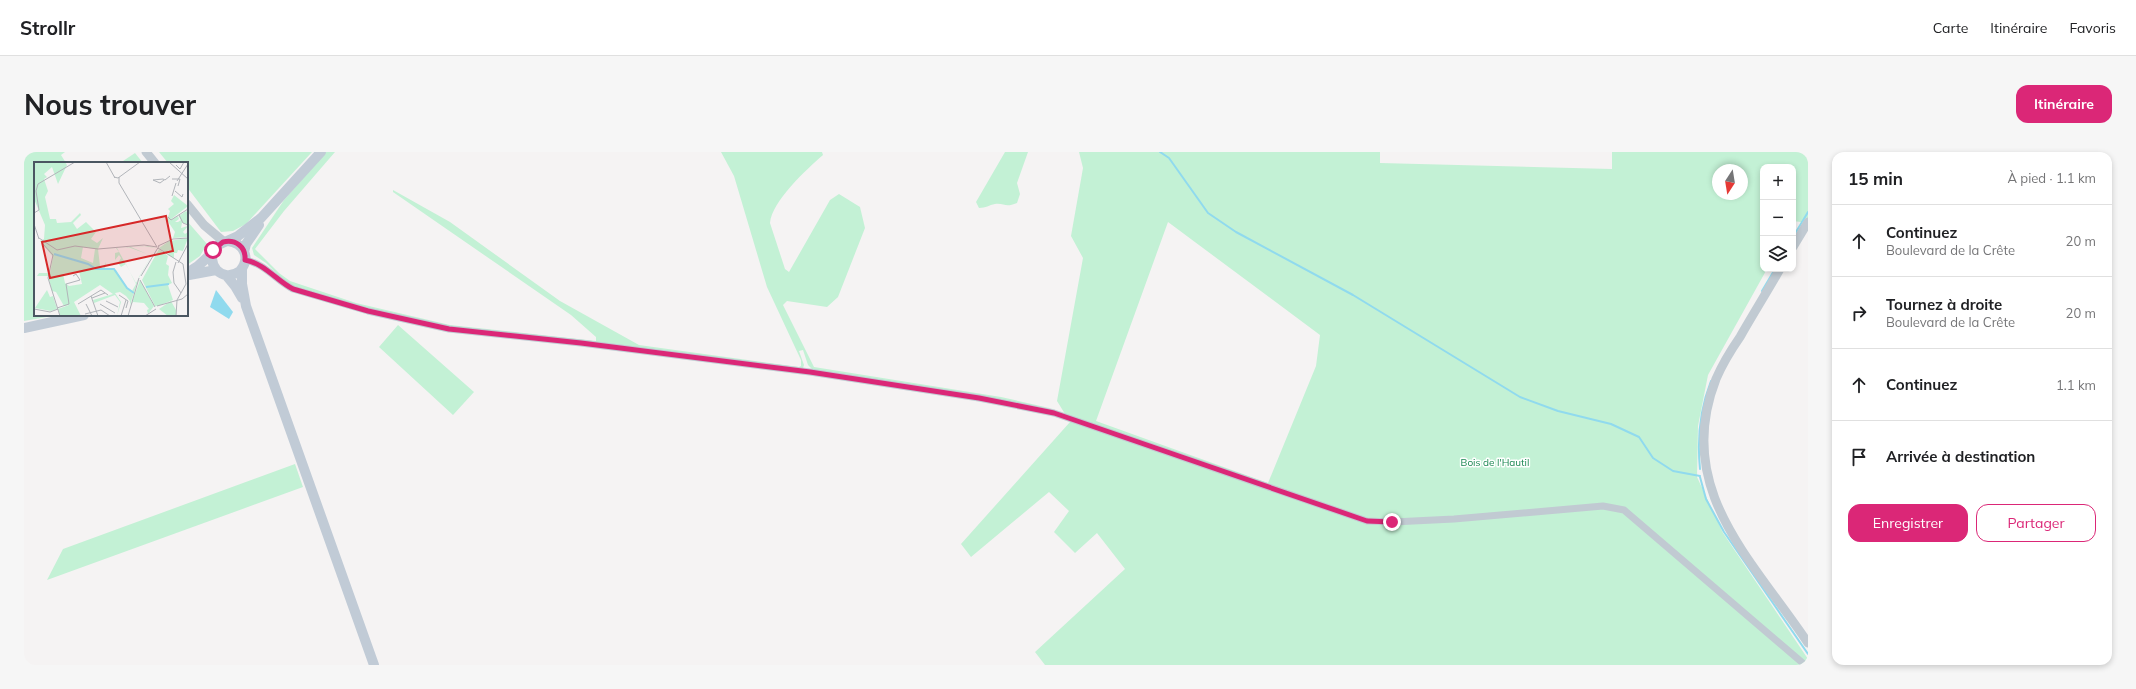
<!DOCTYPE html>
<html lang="fr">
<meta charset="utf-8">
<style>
:root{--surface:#fff;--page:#f6f6f6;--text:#202124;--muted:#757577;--line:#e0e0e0;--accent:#db2777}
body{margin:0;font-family:Mulish,sans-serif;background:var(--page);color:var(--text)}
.controls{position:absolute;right:12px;top:12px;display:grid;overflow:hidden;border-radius:8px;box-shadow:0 2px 6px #0003}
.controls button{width:36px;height:36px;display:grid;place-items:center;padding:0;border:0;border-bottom:1px solid var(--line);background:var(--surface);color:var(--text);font:20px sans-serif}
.compass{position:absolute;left:1688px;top:12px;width:36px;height:36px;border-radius:50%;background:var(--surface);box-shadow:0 2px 6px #0003;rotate:192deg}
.stop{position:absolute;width:12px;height:12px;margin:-9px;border:3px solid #db2777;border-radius:50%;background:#fff}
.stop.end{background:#db2777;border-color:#fff;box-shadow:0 1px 4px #0008}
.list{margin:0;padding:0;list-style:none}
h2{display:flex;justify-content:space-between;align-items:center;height:52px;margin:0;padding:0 16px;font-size:17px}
h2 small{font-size:13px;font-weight:400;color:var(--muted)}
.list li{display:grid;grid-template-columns:26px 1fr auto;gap:12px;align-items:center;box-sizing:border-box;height:72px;padding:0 16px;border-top:1px solid var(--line)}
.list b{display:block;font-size:15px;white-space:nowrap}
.list p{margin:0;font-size:13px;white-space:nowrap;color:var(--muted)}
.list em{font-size:13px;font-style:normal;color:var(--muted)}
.actions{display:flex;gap:8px;padding:12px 16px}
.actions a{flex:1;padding:9px 0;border:1px solid var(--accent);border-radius:12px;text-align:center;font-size:14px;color:var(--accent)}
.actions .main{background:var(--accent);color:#fff}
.icon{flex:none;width:22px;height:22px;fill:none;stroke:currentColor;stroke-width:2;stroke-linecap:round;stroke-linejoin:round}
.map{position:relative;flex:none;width:1784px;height:513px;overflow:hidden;border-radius:12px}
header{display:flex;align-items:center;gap:24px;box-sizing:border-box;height:56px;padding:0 20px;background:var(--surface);border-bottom:1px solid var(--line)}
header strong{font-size:19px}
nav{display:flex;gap:22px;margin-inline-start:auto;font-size:14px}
.intro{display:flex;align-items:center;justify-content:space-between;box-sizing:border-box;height:96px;padding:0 24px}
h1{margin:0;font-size:28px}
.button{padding:10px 18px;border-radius:12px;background:var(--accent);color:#fff;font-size:14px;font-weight:700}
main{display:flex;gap:24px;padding:0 24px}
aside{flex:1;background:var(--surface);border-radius:12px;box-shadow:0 2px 6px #0003}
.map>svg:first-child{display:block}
</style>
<header>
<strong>Strollr</strong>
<nav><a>Carte</a><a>Itinéraire</a><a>Favoris</a></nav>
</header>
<div class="intro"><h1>Nous trouver</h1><a class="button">Itinéraire</a></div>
<main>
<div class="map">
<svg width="1784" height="513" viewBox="0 0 1784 513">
<rect width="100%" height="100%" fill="#f5f3f3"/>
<path fill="#c3f1d5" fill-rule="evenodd" d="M 0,0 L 41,0 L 37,3 L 42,11 L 11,11 L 11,163 L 34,163 L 0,169 Z
M 135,0 L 288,0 L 222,72 L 209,79 L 197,80 L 163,35 L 163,11 L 144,11 Z
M 302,0 L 311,0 L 260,59 L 231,97 L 255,121 L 266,129 L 332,151 L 426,173 L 572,189 L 572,185 L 547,163 L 369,40 L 369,38 L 426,70 L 536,149 L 615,193 L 775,215 L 777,214 L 777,208 L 743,135 L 710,24 L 697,0 L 798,0 L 799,3 C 783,17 748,49 746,71 L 761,117 L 765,120 L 806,48 L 815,42 L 836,55 L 841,76 L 814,145 L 803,155 L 763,149 L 759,153 L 790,215 L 977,245 L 1030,257 L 789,218 L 784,213 L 779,198 L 775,199 L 780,213 L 779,216 L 425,175 L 342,156 L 263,132 L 242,111 L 230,103 L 228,96 L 260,48 Z
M 981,0 L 1004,0 L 993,31 L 996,42 L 993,51 C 981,56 981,51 971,52 C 965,53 962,56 955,56 L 952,50 Z
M 1055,0 L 1356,0 L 1356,11 L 1588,17 L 1588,0 L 1784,0 L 1784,71 L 1769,69 L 1769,15 L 1739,15 L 1739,117 L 1743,117 L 1684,223 L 1674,274 L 1673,325 L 1699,381 L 1784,507 L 1784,513 L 1021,513 L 1011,500 L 1101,417 L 1073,381 L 1051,401 L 1030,380 L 1045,359 L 1025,340 L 947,405 L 937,392 L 1046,270 L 1033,249 L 1059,106 L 1047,84 L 1059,16 ZM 1694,18 L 1718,18 L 1718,42 L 1694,42 ZM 1144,70 L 1296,183 L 1292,214 L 1244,331 L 1072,269 Z
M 111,1 L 119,11 L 96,11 Z
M 163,69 L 183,92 L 176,104 L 163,113 Z
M 374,173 L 450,240 L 429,263 L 355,195 Z
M 271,312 L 279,335 L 23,428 L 39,397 Z"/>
<path fill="#90daee" d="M 192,138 L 209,160 L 205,167 L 186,155 Z"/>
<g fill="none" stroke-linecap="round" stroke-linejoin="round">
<path stroke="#90daee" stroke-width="2" d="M 1136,0 L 1145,6 L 1184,61 L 1212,80 L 1329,143 L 1496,245 L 1534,259 L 1587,272 L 1615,285 L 1629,306 L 1649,319 L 1676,324
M 1769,85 L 1784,60
M 1738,139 L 1751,117
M 1676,317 C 1673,287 1676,257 1687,229
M 1676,325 L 1682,347 L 1700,380 L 1784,502"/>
<path stroke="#c1cad2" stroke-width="7" d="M 221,108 C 240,111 253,129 269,137 L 344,159 L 425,177 L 557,191 L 786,220 L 955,246 L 1030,261 L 1343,369 L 1369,370 L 1430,367 L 1579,354 L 1600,358 L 1781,513"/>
<path stroke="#c1cad2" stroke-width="9" d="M 122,0 L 131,11
M 163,52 L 180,73 L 199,89
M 1769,95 L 1784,70
M 1756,117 C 1743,140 1729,162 1716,185 C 1707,198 1698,213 1692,227 C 1649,337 1728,407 1784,491"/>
<path stroke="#c1cbd6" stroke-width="10" d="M 204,89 C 220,91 227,106 216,119 C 198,132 180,112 192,94 L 214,84 L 237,66 L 297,0
M 220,100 L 222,92 L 235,73
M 218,117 L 218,132 L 222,154 L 350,513
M 163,121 L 174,114 L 188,101
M 165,123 L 192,118
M 202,123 L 211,134 L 218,146
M 0,176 L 60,163"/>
</g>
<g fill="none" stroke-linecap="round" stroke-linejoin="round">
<path stroke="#db2777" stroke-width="5" d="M 189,98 L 199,90 C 212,87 222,95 221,108 C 240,111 253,129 269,137 L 344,159 L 425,177 L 557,191 L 786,220 L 955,246 L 1030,261 L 1343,369 L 1368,370"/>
</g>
<g text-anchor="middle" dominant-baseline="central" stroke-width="3" stroke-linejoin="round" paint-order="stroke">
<g font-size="10" fill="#17864f" stroke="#fff">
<text x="1471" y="310">Bois de l'Hautil</text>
</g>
</g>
<g transform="translate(10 10)">
<rect width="154" height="154" fill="#f5f3f3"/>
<path d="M 0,0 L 31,0 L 33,3 L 24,22 L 18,5 L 10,12 L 13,15 L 10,17 L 14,29 L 11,35 L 16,57 L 22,57 L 23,61 L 37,60 L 46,51 L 47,53 L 39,61 L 43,67 L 52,60 L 62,70 L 57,77 L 63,81 L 69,76 L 64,87 L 109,84 L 122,86 L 105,115 L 96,143 L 96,139 L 92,134 L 86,130 L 81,131 L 87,140 L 83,154 L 86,140 L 81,133 L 60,141 L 59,138 L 79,132 L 66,123 L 40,140 L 47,154 L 26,153 L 24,147 L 35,143 L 30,144 L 22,130 L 18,129 L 14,114 L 3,114 L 5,111 L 16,111 L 19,95 L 6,79 L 10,77 L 11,63 L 0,37 ZM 114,84 L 122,86 L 102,121 L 83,86 L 94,85 L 113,92 L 97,85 ZM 49,85 L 61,87 L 59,101 L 47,96 ZM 82,86 L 85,90 L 81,91 L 81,98 L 85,93 L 87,96 L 84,101 L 87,105 L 92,102 L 102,122 L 98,129 L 93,126 L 82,108 L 71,106 L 72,100 L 69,106 L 66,104 L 64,87 ZM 45,109 L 48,122 L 35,124 L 31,121 L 29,112 ZM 140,33 L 154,44 L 136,58 L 144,54 L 145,57 L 141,60 L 144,60 L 147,58 L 145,54 L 152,49 L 154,51 L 153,62 L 148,61 L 147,66 L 154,64 L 149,70 L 151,72 L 154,70 L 154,75 L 139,76 L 141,70 L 133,58 L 136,49 L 134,47 L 140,42 L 137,39 ZM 154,76 L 149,89 L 144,88 L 143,91 L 140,91 L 140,96 L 134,93 L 135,88 L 132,91 L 125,86 L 135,79 ZM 125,87 L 134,94 L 132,102 L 135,104 L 134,113 L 138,121 L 134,123 L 139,138 L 124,144 L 121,144 L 108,118 ZM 106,118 L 120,144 L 114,152 L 113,148 L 115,147 L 110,141 L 99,140 L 97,143 ZM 13,128 L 16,135 L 19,134 L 23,147 L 17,149 L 1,146 ZM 137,139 L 142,148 L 142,154 L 134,154 L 125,147 Z" fill="#c3f1d5" fill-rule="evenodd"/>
<path fill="none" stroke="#90daee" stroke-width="2" d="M 20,92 L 54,102 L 62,107 L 80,107 L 93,126 L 100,131M 112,125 L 135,122"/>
<path fill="none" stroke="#b1b4b9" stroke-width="1" d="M 72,0 L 81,16M 135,0 L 154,17M 142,3 L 146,7 L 150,0M 80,15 L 84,16 L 106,0M 85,15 L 85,21 L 123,85M 138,17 L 146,17 L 144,24M 130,18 L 126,21 L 119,18 L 129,17 L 131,18 L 136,14M 143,19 L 154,2M 141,29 L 148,35 L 149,32M 138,34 L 142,21M 0,51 L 5,48 L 2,29 L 4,22 L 41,0M 145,53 L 149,61 L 154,63M 134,55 L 137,58 L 154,47M 0,62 L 5,77M 5,76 L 23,88 L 41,84 L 64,87 L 110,83 L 123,85M 8,81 L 19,93 L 14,116 L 26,154M 124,84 L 139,77 L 154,76M 124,86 L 149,102M 142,100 L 139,110 L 140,121 L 147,131M 144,101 L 154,82M 107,114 L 125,84M 106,118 L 121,145M 85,133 L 94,139 L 92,146M 57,134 L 64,154M 58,136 L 71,131M 72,139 L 84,145M 44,142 L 67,128 L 74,133M 52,142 L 58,154M 66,142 L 81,151M 123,144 L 148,137 L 154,132M 23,146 L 35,142 L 32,122 L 46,118 L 42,112 L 39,114M 0,147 L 16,150 L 24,147M 51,152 L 67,148 L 76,154M 87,154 L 92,138M 94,154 L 105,116M 111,154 L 122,147M 142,154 L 143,138 L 152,122 L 149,102"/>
<path fill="#d62828" fill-opacity="0.15" stroke="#d62828" stroke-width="2" d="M 132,54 L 139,89 L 16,116 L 8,80 Z"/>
<rect width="154" height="154" fill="none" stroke="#4a5661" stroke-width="2"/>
</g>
</svg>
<div class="controls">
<button>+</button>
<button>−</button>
<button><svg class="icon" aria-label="layers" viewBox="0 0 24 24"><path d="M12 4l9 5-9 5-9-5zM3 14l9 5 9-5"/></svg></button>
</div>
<svg class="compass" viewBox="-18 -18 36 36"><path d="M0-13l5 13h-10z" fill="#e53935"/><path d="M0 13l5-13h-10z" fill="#757577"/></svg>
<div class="stop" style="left:189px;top:98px"></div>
<div class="stop end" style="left:1368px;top:370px"></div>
</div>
<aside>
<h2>15 min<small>À pied · 1.1 km</small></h2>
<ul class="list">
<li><svg class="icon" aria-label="ahead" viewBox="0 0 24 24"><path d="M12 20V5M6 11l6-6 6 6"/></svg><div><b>Continuez</b><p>Boulevard de la Crête</p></div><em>20 m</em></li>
<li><svg class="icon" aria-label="right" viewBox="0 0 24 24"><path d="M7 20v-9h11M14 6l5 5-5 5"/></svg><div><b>Tournez à droite</b><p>Boulevard de la Crête</p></div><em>20 m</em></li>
<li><svg class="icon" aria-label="ahead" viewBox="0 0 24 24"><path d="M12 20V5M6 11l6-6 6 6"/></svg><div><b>Continuez</b></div><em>1.1 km</em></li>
<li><svg class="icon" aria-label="arrive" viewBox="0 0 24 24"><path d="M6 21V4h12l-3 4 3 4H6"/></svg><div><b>Arrivée à destination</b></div></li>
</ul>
<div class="actions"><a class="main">Enregistrer</a><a>Partager</a></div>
</aside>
</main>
